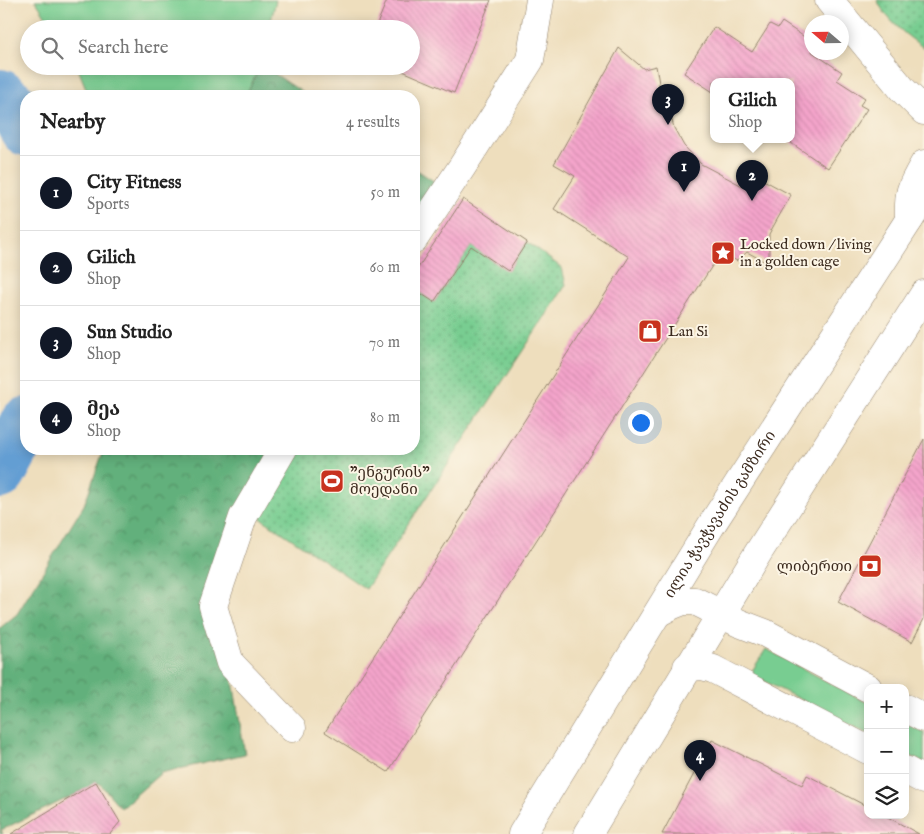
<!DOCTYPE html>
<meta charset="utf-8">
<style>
:root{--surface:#fff;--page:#f2f2f2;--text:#222;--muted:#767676;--line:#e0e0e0;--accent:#111827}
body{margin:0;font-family:"IM FELL English","Noto Serif Georgian",serif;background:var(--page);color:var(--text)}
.controls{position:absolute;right:15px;bottom:15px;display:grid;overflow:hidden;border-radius:10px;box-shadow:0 2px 12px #0003}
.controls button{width:45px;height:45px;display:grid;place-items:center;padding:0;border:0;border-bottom:1px solid var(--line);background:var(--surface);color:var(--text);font:25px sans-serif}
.compass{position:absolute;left:804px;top:15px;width:45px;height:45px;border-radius:50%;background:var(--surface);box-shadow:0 2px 12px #0003;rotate:290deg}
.you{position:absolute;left:640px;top:422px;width:18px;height:18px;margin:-12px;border:4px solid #fff;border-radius:50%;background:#1a73e8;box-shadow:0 0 0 8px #1a73e833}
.badge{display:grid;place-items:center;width:32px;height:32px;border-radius:50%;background:var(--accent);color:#fff;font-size:16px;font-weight:700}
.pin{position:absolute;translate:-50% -41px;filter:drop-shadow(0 1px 2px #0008)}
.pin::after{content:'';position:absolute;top:26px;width:18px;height:15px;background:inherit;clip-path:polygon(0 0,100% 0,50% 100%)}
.popup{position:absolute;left:710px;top:78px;width:85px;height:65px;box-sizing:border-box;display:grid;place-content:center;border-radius:10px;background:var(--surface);filter:drop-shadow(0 1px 4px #0005);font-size:16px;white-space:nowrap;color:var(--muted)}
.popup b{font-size:19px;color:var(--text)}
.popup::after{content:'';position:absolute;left:50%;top:100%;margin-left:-10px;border:10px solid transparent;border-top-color:var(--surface)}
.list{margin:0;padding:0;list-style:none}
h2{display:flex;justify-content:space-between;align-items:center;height:65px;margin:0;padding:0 20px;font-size:21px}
h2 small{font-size:16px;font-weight:400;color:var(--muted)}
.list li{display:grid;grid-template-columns:32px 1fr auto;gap:15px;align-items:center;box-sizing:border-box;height:75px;padding:0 20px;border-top:1px solid var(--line)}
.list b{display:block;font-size:19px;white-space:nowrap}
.list p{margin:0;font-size:16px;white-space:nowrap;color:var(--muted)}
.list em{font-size:16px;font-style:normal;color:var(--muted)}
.icon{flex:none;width:28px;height:28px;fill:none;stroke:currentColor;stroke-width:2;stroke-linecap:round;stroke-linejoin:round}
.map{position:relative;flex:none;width:924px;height:834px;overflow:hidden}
.search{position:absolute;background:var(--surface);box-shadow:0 2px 12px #0003;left:20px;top:20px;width:400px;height:55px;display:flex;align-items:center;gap:12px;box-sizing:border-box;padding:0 18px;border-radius:28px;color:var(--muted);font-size:19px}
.panel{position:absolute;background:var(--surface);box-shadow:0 2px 12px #0003;left:20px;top:90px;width:400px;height:365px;border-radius:20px}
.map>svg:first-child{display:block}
</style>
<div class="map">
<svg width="924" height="834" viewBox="0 0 924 834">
<defs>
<pattern id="forest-crowns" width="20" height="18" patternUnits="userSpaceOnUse" patternTransform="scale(1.25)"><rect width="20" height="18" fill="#62b07b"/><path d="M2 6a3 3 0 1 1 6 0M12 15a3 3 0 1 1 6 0" fill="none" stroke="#528f64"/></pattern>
<pattern id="park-dots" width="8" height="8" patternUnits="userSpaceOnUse" patternTransform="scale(1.25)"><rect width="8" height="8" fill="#78cd91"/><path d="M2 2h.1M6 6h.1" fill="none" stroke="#64a776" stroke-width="1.8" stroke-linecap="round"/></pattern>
<pattern id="building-back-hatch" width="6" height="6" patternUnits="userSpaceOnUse" patternTransform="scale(1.25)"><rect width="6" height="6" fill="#f4a4cb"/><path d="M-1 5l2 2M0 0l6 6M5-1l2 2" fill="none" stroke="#d28dae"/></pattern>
</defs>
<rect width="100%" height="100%" fill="#fcf5e5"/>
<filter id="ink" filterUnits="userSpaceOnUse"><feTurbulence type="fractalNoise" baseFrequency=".02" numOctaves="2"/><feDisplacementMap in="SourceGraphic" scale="10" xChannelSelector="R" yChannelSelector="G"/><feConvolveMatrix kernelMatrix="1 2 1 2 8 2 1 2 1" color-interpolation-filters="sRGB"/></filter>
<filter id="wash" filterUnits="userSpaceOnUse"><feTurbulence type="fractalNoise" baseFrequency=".0096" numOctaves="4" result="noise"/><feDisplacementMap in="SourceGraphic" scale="20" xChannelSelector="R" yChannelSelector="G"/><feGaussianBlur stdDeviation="1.12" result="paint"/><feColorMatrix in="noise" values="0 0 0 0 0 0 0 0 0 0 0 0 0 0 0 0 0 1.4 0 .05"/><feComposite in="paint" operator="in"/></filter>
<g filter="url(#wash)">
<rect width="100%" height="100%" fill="#eedebd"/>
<path fill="#78cd91" stroke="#5a7c58" d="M 35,0 L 276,0 L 269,29 L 54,29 Z
M 77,66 L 260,66 L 246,96 L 89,96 Z
M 766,649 L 868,703 L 868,734 L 750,674 Z
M 905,723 L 924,733 L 924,763 L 905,753 Z"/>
<path fill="url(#forest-crowns)" stroke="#4e6d4c" d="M 260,66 L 263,66 L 308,96 L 246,96 Z
M 414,168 L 438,184 L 414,220 Z
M 104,449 L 270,449 L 213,606 L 230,663 L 245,754 L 161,773 L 121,808 L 99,783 L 1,830 L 3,834 L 0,834 L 0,628 L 17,614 L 84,505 Z"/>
<path fill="url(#park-dots)" stroke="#5a7c58" d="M 877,0 L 924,0 L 924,48 C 906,35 887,21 877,0 Z
M 527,242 L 562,268 L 566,285 L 366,589 L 256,515 L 300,449 L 414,449 L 414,289 L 434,302 L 471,246 L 508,271 Z"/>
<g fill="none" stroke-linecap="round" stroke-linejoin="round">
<path stroke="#639ed3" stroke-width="54" d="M 0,96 L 15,108 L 26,129
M 0,472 L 26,424"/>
</g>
<g id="blocks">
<path fill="url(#building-back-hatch)" d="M 387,0 L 491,0 L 454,93 L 391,66 L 411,66 L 411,29 L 375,29 Z
M 782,22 L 812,42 L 812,52 L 842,72 L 837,80 L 865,98 L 860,105 L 867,109 L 828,168 L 791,143 L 791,82 L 713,82 L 713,92 L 684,73 L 714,27 L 752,52 L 770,24 L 778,28 Z
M 619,48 L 644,69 L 656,66 L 663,106 L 667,100 L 674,128 L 684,146 L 701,164 L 750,190 L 758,177 L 791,195 L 769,234 L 769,264 L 747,252 L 737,261 L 721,252 L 388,772 L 325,732 L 629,257 L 554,209 L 575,176 L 554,164 Z
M 463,199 L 527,242 L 508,271 L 471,246 L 434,302 L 414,289 L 414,274 Z
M 924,439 L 924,619 L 912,642 L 838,602 Z
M 712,740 L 802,785 L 807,775 L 868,807 L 868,815 L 884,815 L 919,834 L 662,834 Z
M 96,782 L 120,822 L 110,834 L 11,834 Z"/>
</g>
</g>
<g filter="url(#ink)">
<use href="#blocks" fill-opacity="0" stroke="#94846e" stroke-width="1"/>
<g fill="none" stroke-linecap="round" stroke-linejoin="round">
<g stroke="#94846e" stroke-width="29">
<path id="minor" d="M 829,0 L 903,90 L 924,111
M 909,220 C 908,192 910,188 924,164
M 414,239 L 462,167 L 530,60 L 540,0
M 283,449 L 243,517 L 213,606 L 230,663 L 292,728"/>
</g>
<g stroke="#94846e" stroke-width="29">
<path id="tertiary" d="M 658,613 L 673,605 L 683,601 L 695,601 L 739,623 L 765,633 L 868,688
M 687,667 L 703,666 L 713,669 L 868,750
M 905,708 L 924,718
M 905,770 L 924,780"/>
</g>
<g stroke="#94846e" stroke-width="29">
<g id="secondary">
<path id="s1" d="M 522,834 L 712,524 L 924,197"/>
<path d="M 588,834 L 758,553 L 924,294"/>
</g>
</g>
<use href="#minor" stroke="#fff" stroke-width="28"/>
<use href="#tertiary" stroke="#fff" stroke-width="28"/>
<use href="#secondary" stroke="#fff" stroke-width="28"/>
</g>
</g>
<defs>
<g id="sight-square" transform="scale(1.25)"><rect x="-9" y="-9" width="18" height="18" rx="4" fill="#c8321e" stroke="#fcf5e5"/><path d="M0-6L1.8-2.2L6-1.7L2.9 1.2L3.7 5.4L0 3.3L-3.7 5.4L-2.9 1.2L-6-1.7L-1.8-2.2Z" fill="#fff"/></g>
<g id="shop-square" transform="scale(1.25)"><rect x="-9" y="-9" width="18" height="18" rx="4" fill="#c8321e" stroke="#fcf5e5"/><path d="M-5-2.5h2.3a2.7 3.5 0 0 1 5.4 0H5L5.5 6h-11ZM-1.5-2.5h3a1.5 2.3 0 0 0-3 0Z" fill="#fff"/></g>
<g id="stadium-square" transform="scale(1.25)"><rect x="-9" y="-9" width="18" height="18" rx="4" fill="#c8321e" stroke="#fcf5e5"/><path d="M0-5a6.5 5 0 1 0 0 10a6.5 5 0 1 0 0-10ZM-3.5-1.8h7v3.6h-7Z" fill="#fff"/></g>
<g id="bank-square" transform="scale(1.25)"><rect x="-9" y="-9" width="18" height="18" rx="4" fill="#c8321e" stroke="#fcf5e5"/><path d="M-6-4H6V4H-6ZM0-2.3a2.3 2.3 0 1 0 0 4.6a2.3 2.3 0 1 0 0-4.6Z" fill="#fff"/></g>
</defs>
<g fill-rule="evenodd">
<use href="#sight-square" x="723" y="253"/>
<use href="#shop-square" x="650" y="331"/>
<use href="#stadium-square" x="332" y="481"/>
<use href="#bank-square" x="870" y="566"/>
</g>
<g text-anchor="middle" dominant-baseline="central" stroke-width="4" stroke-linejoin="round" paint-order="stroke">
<g font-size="15" fill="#3b2a1e" stroke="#fcf5e5" text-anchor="start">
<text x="740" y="244">Locked down / living<tspan x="740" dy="17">in a golden cage</tspan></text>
<text x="668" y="331">Lan Si</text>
<text x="350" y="472">"ენგურის"<tspan x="350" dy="17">მოედანი</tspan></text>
<text x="852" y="566" text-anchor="end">ლიბერთი</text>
</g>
<g font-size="15" fill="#3b2a1e" stroke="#fcf5e5">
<text stroke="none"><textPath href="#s1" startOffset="376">ილია ჭავჭავაძის გამზირი</textPath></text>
</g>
</g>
</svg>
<div class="controls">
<button>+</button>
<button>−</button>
<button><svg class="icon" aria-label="layers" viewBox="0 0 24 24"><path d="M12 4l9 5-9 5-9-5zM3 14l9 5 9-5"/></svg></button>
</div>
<svg class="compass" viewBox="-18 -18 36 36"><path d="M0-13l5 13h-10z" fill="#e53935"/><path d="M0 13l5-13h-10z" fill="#767676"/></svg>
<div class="you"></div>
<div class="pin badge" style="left:684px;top:192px">1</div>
<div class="pin badge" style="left:752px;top:201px">2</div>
<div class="popup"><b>Gilich</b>Shop</div>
<div class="pin badge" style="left:668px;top:125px">3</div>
<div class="pin badge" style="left:700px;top:781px">4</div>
<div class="search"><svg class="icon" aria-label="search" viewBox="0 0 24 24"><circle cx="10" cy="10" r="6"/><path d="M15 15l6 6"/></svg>Search here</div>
<section class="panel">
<h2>Nearby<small>4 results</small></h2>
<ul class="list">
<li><span class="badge">1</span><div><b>City Fitness</b><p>Sports</p></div><em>50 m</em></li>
<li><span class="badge">2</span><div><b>Gilich</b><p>Shop</p></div><em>60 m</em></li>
<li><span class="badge">3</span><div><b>Sun Studio</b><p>Shop</p></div><em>70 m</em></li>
<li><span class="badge">4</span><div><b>მეა</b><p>Shop</p></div><em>80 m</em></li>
</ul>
</section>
</div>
